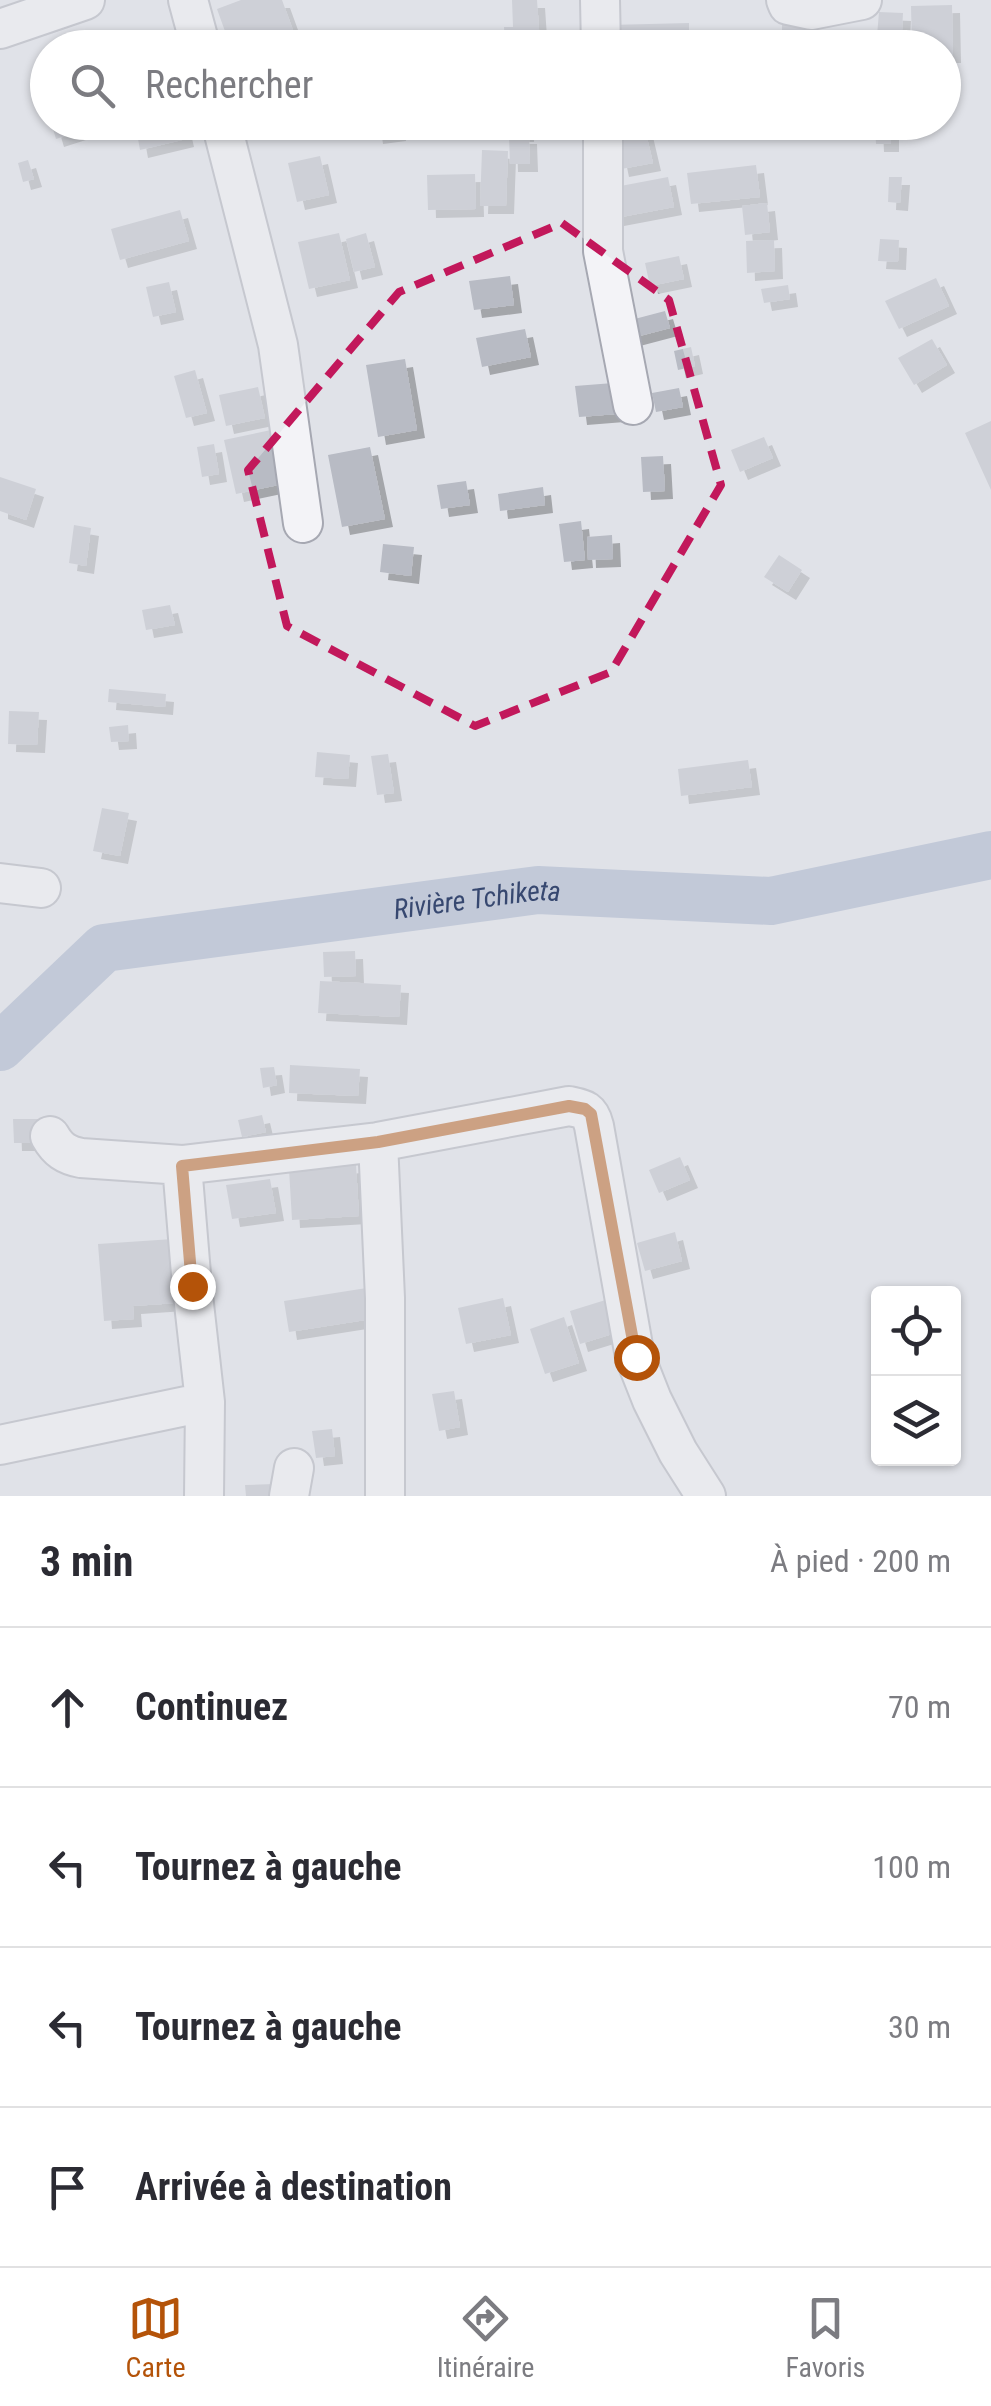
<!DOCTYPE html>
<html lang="fr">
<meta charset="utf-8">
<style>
:root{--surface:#fff;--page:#f7f7f7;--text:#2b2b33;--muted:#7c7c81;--line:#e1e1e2;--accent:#b45309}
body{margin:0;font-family:"Roboto Condensed",sans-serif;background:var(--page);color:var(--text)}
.controls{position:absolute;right:30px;bottom:30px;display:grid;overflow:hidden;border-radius:10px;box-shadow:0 2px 8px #0004}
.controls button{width:90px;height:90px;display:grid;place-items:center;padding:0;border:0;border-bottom:2px solid var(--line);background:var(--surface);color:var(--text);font:50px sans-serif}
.stop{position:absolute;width:30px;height:30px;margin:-22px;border:8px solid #b45309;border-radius:50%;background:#fff}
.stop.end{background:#b45309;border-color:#fff;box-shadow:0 2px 10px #0008}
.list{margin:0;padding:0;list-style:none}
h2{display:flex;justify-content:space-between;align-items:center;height:130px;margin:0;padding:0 40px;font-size:42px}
h2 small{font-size:32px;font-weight:400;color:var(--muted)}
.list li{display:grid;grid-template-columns:65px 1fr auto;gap:30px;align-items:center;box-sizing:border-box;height:160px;padding:0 40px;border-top:2px solid var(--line)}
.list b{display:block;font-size:38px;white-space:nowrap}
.list em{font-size:32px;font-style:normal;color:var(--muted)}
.icon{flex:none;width:55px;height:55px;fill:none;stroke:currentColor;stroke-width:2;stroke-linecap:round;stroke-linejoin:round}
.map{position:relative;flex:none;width:991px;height:1496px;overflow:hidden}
.search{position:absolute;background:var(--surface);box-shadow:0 2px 8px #0004;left:30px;right:30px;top:30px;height:110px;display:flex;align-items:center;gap:25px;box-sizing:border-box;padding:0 35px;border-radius:55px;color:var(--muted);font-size:38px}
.sheet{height:770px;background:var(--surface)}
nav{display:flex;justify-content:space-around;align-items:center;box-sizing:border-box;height:140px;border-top:2px solid var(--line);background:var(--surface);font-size:28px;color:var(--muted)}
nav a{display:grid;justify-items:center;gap:5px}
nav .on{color:var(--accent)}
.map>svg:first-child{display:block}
</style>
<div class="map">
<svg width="991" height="1496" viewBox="0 0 991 1496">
<defs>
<filter id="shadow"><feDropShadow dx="8" dy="8" stdDeviation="0" flood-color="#0004"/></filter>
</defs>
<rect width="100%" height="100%" fill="#e0e2e8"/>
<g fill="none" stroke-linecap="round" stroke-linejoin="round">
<path stroke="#9dabc6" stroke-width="48" id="s1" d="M 0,1047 L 104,948 L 538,890 L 771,901 L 991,855"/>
</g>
<path fill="#b8bbc4" filter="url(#shadow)" d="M 241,0 L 282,0 L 294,33 L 254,48 L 231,48 L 217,9 Z
M 512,0 L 537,0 L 540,44 L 505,46 L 504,27 L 513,27 Z
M 952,5 L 953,55 L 944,55 L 944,48 L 912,48 L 911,6 Z
M 879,12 L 903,13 L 901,48 L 876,48 Z
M 782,20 L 810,20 L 809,48 L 782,48 Z
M 689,23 L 689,48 L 610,48 L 609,25 Z
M 51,122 L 106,122 L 106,123 L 56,139 Z
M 135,122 L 182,122 L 186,139 L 140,150 Z
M 373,122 L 397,122 L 398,133 L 375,136 Z
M 510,122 L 526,122 L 526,134 L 510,134 Z
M 875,122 L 891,122 L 891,144 L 876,144 Z
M 645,129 L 653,163 L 621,169 L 614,135 Z
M 509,136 L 529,136 L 530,164 L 510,164 Z
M 482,150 L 508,151 L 506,206 L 480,206 Z
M 320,156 L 329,195 L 297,202 L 288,163 Z
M 28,160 L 34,179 L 23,182 L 18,163 Z
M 756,165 L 760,197 L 691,204 L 687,173 Z
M 475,174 L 476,209 L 428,210 L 427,175 Z
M 668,177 L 674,207 L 616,218 L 610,188 Z
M 889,177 L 902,177 L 900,203 L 888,202 Z
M 767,203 L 770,232 L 745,235 L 742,206 Z
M 180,210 L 189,241 L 120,260 L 111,229 Z
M 339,233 L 350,280 L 309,289 L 298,242 Z
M 366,233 L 375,267 L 354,272 L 346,239 Z
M 880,239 L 899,240 L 898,262 L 878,261 Z
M 774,240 L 775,271 L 747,273 L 746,241 Z
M 679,256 L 684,279 L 650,286 L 645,263 Z
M 510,276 L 514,305 L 474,310 L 469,281 Z
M 936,278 L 949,306 L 899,329 L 885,301 Z
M 169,282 L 176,312 L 153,317 L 146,287 Z
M 788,285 L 790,299 L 764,303 L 761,289 Z
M 665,311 L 670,328 L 632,338 L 627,321 Z
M 525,329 L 531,357 L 482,367 L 476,338 Z
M 932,339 L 947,365 L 914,385 L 898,358 Z
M 691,347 L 695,366 L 678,370 L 674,351 Z
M 405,359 L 417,430 L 378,437 L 366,365 Z
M 195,370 L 207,413 L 186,418 L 174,376 Z
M 626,382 L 629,413 L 579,417 L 575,386 Z
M 258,387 L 265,418 L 226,426 L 219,395 Z
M 679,388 L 683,407 L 656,412 L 652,393 Z
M 991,421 L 991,490 L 965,433 Z
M 271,430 L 283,484 L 236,494 L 224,440 Z
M 764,437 L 773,458 L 740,472 L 731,450 Z
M 214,444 L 219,474 L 202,477 L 197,447 Z
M 370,447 L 385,519 L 342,527 L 328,455 Z
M 663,456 L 665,491 L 643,492 L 641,457 Z
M 0,477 L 36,489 L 26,520 L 0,511 Z
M 466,481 L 470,505 L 441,509 L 437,485 Z
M 543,487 L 545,505 L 500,511 L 498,494 Z
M 581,521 L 585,560 L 564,562 L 559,524 Z
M 74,525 L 91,528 L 86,566 L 69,563 Z
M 612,535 L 613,559 L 588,560 L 587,537 Z
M 383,544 L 414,547 L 411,576 L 380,572 Z
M 779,555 L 802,570 L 788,592 L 764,577 Z
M 170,605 L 175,625 L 146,630 L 142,610 Z
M 109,689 L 166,694 L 165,707 L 108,702 Z
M 9,711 L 39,712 L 37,745 L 8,744 Z
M 128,725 L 129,741 L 111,742 L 109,727 Z
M 317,752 L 350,755 L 348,779 L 315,777 Z
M 388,754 L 394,793 L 377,795 L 371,756 Z
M 748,760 L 752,787 L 681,796 L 678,769 Z
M 102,808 L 129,813 L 120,856 L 93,851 Z
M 355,951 L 356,976 L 324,977 L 323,952 Z
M 320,981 L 401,985 L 399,1017 L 318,1013 Z
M 290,1065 L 360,1069 L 358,1096 L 289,1093 Z
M 274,1067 L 277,1085 L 263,1088 L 260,1068 Z
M 262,1115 L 266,1132 L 242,1137 L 238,1120 Z
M 13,1119 L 39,1119 L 43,1143 L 14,1143 Z
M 680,1157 L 690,1180 L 659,1193 L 649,1170 Z
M 356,1165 L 359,1216 L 292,1220 L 289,1169 Z
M 270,1179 L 276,1213 L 232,1219 L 226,1185 Z
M 675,1232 L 682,1261 L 645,1271 L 637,1243 Z
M 173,1239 L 177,1303 L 133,1306 L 134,1319 L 104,1321 L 98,1244 Z
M 373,1287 L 378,1318 L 289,1332 L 284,1301 Z
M 503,1298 L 511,1335 L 466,1344 L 458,1308 Z
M 612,1298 L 622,1331 L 580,1344 L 570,1311 Z
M 564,1317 L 579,1363 L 545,1374 L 530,1329 Z
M 454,1391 L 460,1427 L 439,1431 L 432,1394 Z
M 332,1429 L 335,1456 L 316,1458 L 312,1431 Z
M 275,1484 L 275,1496 L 246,1496 L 245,1485 Z"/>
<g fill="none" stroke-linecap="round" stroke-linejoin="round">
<g stroke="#a6a8b2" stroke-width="42">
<path id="minor" d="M 188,0 L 201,48
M 600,0 L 601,48
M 786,0 L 788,5 L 811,10 L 862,0
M 0,29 L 85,0
M 221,122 L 278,345 L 303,523
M 603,122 L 603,251 L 633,405
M 0,883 L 41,888
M 50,1136 C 58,1150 66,1155 81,1158 L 182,1165 L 378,1142 L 569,1106 C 584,1109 590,1110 594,1126 L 635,1357 L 652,1400 L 678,1452 L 706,1496
M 378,1142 L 385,1298 L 385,1496
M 182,1165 L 192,1286 L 205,1402 L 204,1496
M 0,1445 L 205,1402
M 289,1496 L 294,1468"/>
</g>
<use href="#minor" stroke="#f3f3f7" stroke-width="38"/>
</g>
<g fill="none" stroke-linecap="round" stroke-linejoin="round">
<path stroke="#b45309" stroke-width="12" d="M 192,1286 L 182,1166 L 378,1142 L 569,1106 L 585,1109 L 591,1114 L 636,1357"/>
</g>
<path d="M0 0H991V1496H0ZM 562,223 L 669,300 L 721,485 L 611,672 L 475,726 L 287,626 L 248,470 L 399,292 Z" fill="#e0e2e8" fill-opacity=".55" fill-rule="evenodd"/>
<path fill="none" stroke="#c2185b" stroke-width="8" stroke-dasharray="20 12" stroke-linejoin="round" d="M 562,223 L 669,300 L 721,485 L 611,672 L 475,726 L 287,626 L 248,470 L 399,292 Z"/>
<g text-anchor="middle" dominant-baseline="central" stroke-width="10" stroke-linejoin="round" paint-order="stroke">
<g font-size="28" font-style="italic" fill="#374870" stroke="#eff1f6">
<text stroke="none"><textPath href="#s1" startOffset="520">Rivière Tchiketa</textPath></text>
</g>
</g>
</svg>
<div class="controls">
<button><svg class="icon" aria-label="locate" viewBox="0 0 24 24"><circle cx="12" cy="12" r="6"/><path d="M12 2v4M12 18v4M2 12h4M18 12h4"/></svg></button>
<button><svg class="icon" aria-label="layers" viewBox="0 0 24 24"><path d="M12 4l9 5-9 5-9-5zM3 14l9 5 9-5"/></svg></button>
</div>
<div class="stop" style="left:636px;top:1357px"></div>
<div class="stop end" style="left:192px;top:1286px"></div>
<div class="search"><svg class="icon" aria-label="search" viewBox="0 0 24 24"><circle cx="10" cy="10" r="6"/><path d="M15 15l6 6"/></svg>Rechercher</div>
</div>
<section class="sheet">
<h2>3 min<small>À pied · 200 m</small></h2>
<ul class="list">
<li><svg class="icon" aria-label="ahead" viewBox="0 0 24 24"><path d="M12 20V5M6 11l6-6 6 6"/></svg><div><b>Continuez</b></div><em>70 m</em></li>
<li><svg class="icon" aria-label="left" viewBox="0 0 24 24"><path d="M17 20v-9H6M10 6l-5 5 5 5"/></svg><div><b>Tournez à gauche</b></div><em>100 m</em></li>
<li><svg class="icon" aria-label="left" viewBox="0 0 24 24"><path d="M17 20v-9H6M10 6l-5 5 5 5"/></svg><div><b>Tournez à gauche</b></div><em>30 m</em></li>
<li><svg class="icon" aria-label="arrive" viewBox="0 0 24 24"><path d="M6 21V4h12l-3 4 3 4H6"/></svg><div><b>Arrivée à destination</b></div></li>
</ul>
</section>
<nav>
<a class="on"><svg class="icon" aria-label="map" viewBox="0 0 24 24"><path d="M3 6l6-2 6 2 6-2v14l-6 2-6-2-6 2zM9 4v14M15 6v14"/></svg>Carte</a>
<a><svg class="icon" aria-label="directions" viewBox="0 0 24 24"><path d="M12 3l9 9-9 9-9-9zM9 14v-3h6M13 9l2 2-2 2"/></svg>Itinéraire</a>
<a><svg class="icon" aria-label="saved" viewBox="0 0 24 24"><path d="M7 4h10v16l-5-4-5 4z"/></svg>Favoris</a>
</nav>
